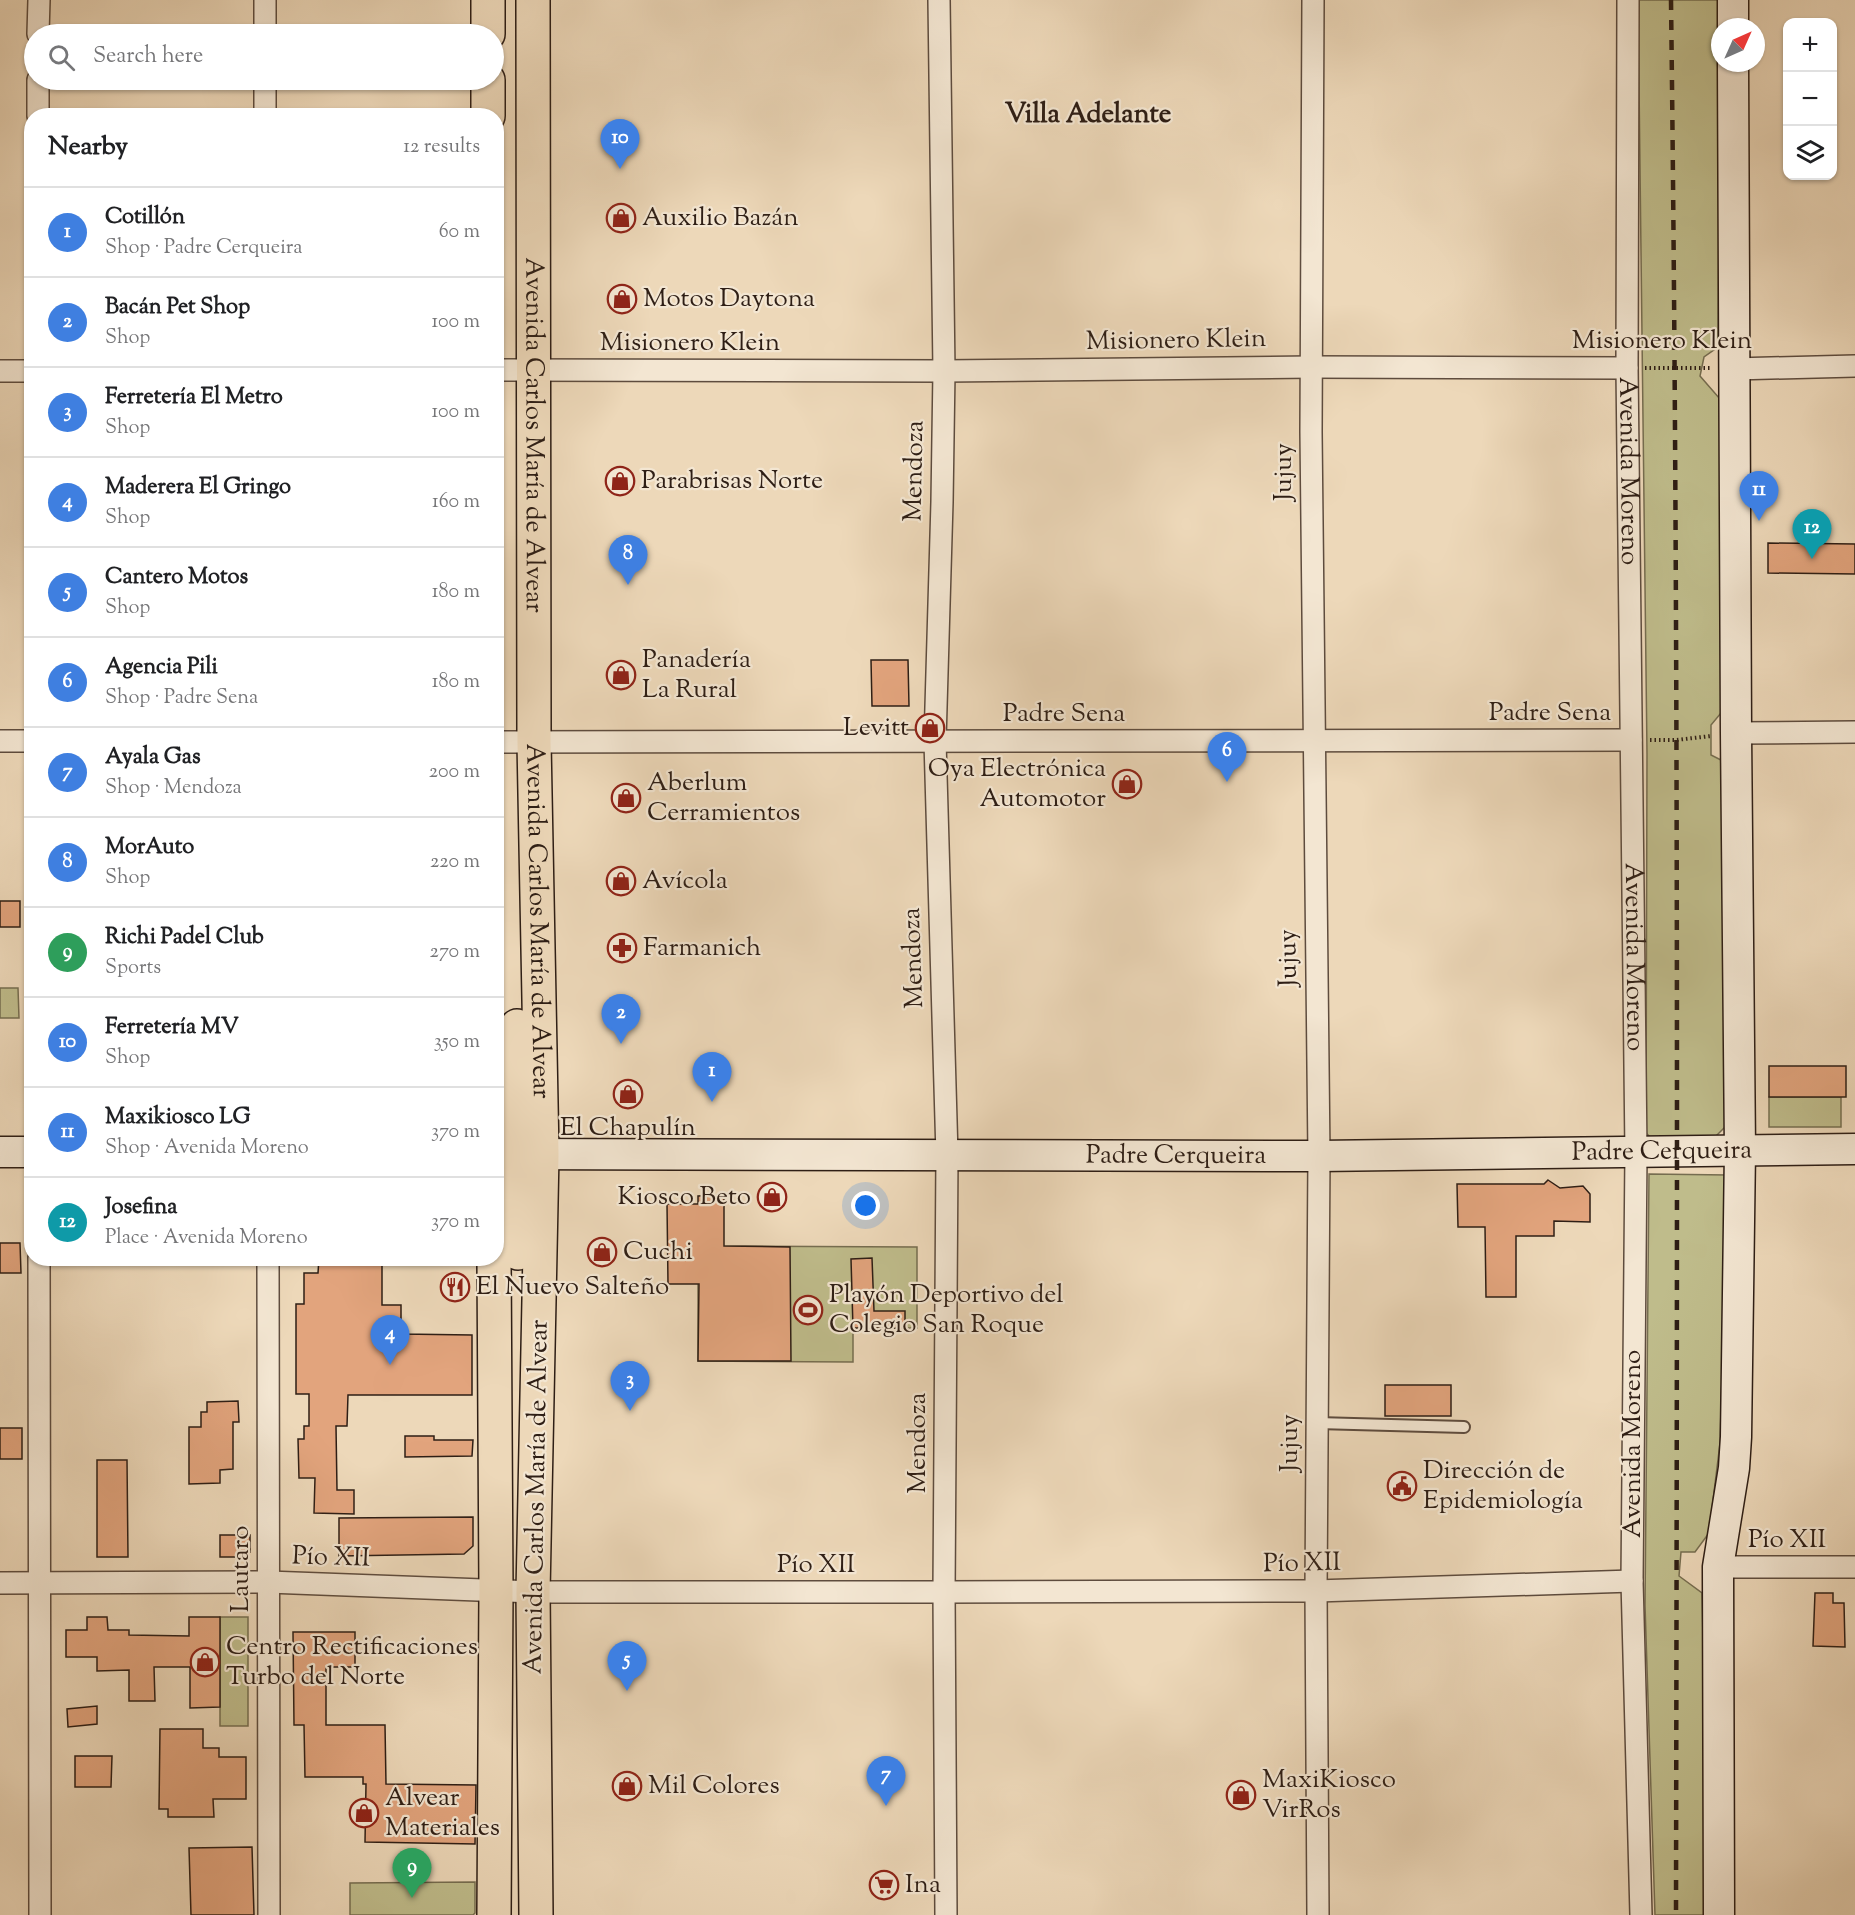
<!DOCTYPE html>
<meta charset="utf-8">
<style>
:root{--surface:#fff;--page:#f6f6f6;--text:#202124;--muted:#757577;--line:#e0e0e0;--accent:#7c3aed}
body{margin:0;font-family:"Sorts Mill Goudy",serif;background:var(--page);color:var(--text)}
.controls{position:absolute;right:18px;top:18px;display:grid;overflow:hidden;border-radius:12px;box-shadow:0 2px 4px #0004}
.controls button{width:54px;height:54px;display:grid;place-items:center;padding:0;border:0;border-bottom:2px solid var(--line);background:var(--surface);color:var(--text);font:30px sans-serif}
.compass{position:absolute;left:1711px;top:18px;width:54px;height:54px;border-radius:50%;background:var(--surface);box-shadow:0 2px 4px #0004;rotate:45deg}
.you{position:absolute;left:866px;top:1206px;width:21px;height:21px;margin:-15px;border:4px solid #fff;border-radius:50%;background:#1a73e8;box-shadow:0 0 0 9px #1a73e833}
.badge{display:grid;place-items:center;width:39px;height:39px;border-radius:50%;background:var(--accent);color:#fff;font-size:20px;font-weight:700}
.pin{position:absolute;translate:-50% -50px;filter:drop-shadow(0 2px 3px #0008)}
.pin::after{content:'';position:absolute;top:32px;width:21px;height:18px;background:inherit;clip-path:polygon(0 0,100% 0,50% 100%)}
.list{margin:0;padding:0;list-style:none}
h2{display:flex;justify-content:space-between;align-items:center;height:78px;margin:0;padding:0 24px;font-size:26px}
h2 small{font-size:20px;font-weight:400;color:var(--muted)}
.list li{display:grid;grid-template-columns:39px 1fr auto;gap:18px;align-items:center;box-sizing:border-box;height:90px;padding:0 24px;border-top:2px solid var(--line)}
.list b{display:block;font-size:22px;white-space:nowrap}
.list p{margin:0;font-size:20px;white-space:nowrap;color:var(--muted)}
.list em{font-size:20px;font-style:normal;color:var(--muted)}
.icon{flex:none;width:33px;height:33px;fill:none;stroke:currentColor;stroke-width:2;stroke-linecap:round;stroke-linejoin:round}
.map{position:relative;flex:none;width:1855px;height:1915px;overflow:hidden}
.search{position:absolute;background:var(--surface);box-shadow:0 2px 4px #0004;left:24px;top:24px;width:480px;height:66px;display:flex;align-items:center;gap:15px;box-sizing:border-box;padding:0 21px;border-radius:33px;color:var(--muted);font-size:22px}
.panel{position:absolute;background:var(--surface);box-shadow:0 2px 4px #0004;left:24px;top:108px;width:480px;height:1158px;border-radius:24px}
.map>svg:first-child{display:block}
</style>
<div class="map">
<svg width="1855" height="1915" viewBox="0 0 1855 1915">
<rect width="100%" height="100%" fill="#edd8b9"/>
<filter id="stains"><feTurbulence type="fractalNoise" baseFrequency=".00333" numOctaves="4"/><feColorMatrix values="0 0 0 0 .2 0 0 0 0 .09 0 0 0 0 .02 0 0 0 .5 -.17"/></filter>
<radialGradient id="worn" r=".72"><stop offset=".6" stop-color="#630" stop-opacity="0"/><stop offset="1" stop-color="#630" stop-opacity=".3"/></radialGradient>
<path fill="#bfbc8b" stroke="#766d50" stroke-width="1.5" d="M 1638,0 L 1720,0 L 1718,347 L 1704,357 L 1700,376 L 1720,399 L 1726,707 L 1711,725 L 1711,755 L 1721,760 L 1728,1124 L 1711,1141 L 1658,1144 L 1646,1133 L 1647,754 Z
M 0,988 L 18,988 L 19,1018 L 0,1018 Z
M 1769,1097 L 1841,1097 L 1841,1127 L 1769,1127 Z
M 1649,1174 L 1728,1175 L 1720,1443 L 1709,1533 L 1695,1552 L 1681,1552 L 1679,1576 L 1702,1593 L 1709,1915 L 1655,1915 L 1645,1605 Z
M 698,1246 L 917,1247 L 917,1328 L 853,1328 L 853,1362 L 698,1361 Z
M 220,1617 L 248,1617 L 248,1726 L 220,1726 Z
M 475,1882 L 475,1913 L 473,1915 L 350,1915 L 350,1883 Z"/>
<path fill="#e2a47d" stroke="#2e1e15" stroke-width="1.5" d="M 1768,543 L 1855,544 L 1855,574 L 1768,573 Z
M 871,660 L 908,660 L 909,706 L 872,706 Z
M 0,901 L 20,901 L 20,927 L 0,927 Z
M 1769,1066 L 1846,1066 L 1846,1097 L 1769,1097 Z
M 1548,1180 L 1560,1188 L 1583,1186 L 1590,1194 L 1590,1222 L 1554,1221 L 1554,1236 L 1516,1236 L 1516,1297 L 1486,1297 L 1485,1227 L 1458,1227 L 1457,1184 L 1544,1184 Z
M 724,1195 L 724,1246 L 790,1247 L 791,1361 L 698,1361 L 699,1284 L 668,1284 L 667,1204 L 698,1204 L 698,1196 Z
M 0,1243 L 20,1243 L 21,1273 L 0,1273 Z
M 319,1258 L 382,1258 L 382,1305 L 401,1305 L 401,1334 L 472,1335 L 472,1395 L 348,1395 L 347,1426 L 336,1426 L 337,1490 L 354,1490 L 354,1514 L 314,1513 L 315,1478 L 299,1478 L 298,1439 L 304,1439 L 304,1426 L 309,1426 L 309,1394 L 296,1394 L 296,1304 L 304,1304 L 304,1273 L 318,1273 Z
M 872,1258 L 874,1311 L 905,1311 L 905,1328 L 853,1328 L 851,1259 Z
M 1385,1385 L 1451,1385 L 1451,1416 L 1385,1416 Z
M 238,1401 L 239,1422 L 233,1422 L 233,1469 L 220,1470 L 220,1483 L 189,1484 L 189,1427 L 201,1427 L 201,1412 L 207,1412 L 207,1402 Z
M 0,1428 L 22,1428 L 22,1459 L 0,1459 Z
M 405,1436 L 434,1436 L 434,1440 L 473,1440 L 472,1456 L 405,1457 Z
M 97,1460 L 127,1460 L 128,1557 L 97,1557 Z
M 473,1517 L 473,1546 L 464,1554 L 339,1556 L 339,1518 Z
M 220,1535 L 250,1535 L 250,1552 L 238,1552 L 238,1557 L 220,1557 Z
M 1815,1593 L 1833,1593 L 1833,1603 L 1844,1603 L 1845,1647 L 1813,1646 Z
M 87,1617 L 107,1617 L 108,1630 L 129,1630 L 129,1635 L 189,1636 L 189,1617 L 220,1617 L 220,1707 L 190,1708 L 190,1667 L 154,1667 L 155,1701 L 129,1701 L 129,1670 L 97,1671 L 97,1657 L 66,1657 L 66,1630 L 87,1630 Z
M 293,1632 L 355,1632 L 355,1667 L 326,1667 L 326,1725 L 385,1725 L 386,1784 L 476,1785 L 475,1844 L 365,1842 L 366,1784 L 363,1784 L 363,1777 L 305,1777 L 304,1725 L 294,1725 Z
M 97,1706 L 97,1724 L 68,1727 L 67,1709 Z
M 160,1729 L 203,1729 L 203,1748 L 219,1748 L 219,1757 L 246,1757 L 246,1799 L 213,1799 L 214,1817 L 168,1817 L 168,1809 L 159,1809 Z
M 75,1756 L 112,1756 L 111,1787 L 75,1787 Z
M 252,1847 L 254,1915 L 191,1915 L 189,1848 Z"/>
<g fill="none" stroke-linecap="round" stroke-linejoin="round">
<g stroke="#5e4c3e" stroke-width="14">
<path id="lane" d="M 1317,1423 L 1464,1427"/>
</g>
<g stroke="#5e4c3e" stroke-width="24">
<g id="street">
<path d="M 939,0 L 944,371 L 942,502 L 935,741 L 947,1155 L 944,1592 L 946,1915"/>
<path d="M 1313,0 L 1311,432 L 1319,1156 L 1316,1591 L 1318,1915"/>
<path id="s1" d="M 1628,0 L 1627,368 L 1636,1153 L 1632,1581 L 1641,1915"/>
<path d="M 38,34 L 39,0"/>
<path d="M 265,34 L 265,0"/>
<path d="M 38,116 L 38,80"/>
<path d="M 265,116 L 265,80"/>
<path d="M 1734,369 L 1855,366"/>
<path d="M 496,370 L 944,371 L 1312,367 L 1627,368"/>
<path d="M 0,371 L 32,371"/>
<path d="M 1736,733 L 1855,732"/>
<path d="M 0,741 L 32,741"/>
<path d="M 496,742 L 1631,740"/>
<path d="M 39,1258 L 40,1915"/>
<path d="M 268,1258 L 269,1915"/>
<path d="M 1718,1567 L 1855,1567"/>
<path d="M 0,1583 L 268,1582 L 533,1592 L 944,1592 L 1316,1591 L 1632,1581"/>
</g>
</g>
<g stroke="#2e1e15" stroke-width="33">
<g id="secondary">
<path d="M 1733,0 L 1733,27"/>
<path d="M 0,1152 L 32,1152"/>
<path id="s2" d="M 496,1154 L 1319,1156 L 1855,1149"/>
<path d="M 1719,1915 L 1718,1567 L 1734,1468 L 1736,1437 L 1740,1150 L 1736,733 L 1733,63"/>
</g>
</g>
<g stroke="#2e1e15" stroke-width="36">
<g id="primary">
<path d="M 488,0 L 488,34"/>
<path id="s3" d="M 533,0 L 534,742 L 542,1154 L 533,1592 L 536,1915"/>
<path d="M 488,80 L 488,116"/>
<path d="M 517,1026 L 518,1253"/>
<path d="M 494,1258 L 496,1591 L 494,1915"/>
</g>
</g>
<path stroke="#2e1e15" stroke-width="4" stroke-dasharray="1.5 3" stroke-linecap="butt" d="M 1645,368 L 1712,368
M 1650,740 L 1676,740 L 1711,736"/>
<use href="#lane" stroke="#f3e6d2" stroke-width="10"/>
<use href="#street" stroke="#f3e6d2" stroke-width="21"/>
<use href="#secondary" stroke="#f3e6d2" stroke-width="30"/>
<use href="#primary" stroke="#edd8b9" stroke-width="33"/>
<path stroke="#2e1e15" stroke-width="4.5" stroke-dasharray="10 10" stroke-linecap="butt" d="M 1671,0 C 1679,638 1677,1277 1676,1915"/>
</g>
<defs>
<g id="shop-ring" transform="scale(1.5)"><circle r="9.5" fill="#f3e6d2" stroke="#8f2418" stroke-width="1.5"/><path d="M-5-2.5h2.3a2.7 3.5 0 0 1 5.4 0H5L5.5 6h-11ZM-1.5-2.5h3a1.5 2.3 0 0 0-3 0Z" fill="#8f2418"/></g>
<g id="pharmacy-ring" transform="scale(1.5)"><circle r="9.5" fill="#f3e6d2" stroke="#8f2418" stroke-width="1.5"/><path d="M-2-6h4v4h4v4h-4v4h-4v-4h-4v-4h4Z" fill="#8f2418"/></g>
<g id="restaurant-ring" transform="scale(1.5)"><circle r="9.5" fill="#f3e6d2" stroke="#8f2418" stroke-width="1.5"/><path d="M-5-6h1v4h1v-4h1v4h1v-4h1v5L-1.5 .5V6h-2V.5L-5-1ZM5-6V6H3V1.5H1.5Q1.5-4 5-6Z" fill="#8f2418"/></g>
<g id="stadium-ring" transform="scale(1.5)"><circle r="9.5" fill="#f3e6d2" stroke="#8f2418" stroke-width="1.5"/><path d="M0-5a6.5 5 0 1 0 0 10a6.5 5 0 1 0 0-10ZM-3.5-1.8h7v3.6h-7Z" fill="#8f2418"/></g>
<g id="civic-ring" transform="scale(1.5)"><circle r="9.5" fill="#f3e6d2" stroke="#8f2418" stroke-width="1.5"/><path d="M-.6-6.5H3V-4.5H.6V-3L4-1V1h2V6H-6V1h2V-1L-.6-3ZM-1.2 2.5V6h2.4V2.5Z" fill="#8f2418"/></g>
<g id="supermarket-ring" transform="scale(1.5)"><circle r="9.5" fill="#f3e6d2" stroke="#8f2418" stroke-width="1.5"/><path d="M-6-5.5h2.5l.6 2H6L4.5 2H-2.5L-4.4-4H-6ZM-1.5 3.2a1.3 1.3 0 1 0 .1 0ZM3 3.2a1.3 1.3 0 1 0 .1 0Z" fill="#8f2418"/></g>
</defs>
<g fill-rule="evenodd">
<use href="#shop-ring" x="621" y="218"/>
<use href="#shop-ring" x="622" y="299"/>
<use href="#shop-ring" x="620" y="481"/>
<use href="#shop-ring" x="621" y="675"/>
<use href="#shop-ring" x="930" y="728"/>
<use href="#shop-ring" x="1127" y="784"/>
<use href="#shop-ring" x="626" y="798"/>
<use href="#shop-ring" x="621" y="881"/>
<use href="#pharmacy-ring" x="622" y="948"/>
<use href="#shop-ring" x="628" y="1094"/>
<use href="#shop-ring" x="772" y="1197"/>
<use href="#shop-ring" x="602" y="1252"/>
<use href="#restaurant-ring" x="455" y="1287"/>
<use href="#stadium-ring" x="808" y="1310"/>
<use href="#civic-ring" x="1402" y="1486"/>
<use href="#shop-ring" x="205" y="1662"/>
<use href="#shop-ring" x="627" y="1786"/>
<use href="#shop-ring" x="1241" y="1795"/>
<use href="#shop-ring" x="364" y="1813"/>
<use href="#supermarket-ring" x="884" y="1885"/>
</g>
<g text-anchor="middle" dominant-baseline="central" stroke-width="4.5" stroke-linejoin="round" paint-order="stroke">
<g font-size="26" fill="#2e1e15" stroke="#f3e6d2" text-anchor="start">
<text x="642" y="218">Auxilio Bazán</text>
<text x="643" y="299">Motos Daytona</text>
<text x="641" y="481">Parabrisas Norte</text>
<text x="642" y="660">Panadería<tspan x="642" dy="30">La Rural</tspan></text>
<text x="909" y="728" text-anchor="end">Levitt</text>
<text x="1106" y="769" text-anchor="end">Oya Electrónica<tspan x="1106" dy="30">Automotor</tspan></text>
<text x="647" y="783">Aberlum<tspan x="647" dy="30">Cerramientos</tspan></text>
<text x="642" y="881">Avícola</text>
<text x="643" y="948">Farmanich</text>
<text x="628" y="1128" text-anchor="middle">El Chapulín</text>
<text x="751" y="1197" text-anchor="end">Kiosco Beto</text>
<text x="623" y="1252">Cuchi</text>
<text x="476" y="1287">El Nuevo Salteño</text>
<text x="829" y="1295">Playón Deportivo del<tspan x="829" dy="30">Colegio San Roque</tspan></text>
<text x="1423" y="1471">Dirección de<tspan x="1423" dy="30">Epidemiología</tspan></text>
<text x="226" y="1647">Centro Rectificaciones<tspan x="226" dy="30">Turbo del Norte</tspan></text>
<text x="1262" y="1780">MaxiKiosco<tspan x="1262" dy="30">VirRos</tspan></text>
<text x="648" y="1786">Mil Colores</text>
<text x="385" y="1798">Alvear<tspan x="385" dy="30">Materiales</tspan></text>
<text x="905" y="1885">Ina</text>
</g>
<g font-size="26" fill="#2e1e15" stroke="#f3e6d2">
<text transform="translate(1176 341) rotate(-1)">Misionero Klein</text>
<text x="1662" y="341">Misionero Klein</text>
<text x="690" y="343">Misionero Klein</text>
<text stroke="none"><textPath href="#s3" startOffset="435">Avenida Carlos María de Alvear</textPath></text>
<text transform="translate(915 471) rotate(-89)">Mendoza</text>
<text transform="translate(1284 472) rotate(-90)">Jujuy</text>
<text stroke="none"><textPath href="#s1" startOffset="471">Avenida Moreno</textPath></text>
<text x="1550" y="713">Padre Sena</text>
<text x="1064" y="714">Padre Sena</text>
<text stroke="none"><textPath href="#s3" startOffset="921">Avenida Carlos María de Alvear</textPath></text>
<text transform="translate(914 958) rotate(-92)">Mendoza</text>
<text transform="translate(1289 958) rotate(-91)">Jujuy</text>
<text stroke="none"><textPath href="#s1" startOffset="957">Avenida Moreno</textPath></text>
<text stroke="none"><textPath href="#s2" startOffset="1166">Padre Cerqueira</textPath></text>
<text stroke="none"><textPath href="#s2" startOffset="680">Padre Cerqueira</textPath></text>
<text transform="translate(918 1443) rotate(-90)">Mendoza</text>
<text transform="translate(1290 1443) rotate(-90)">Jujuy</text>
<text transform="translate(1633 1444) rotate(-90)">Avenida Moreno</text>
<text transform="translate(537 1497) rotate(-89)">Avenida Carlos María de Alvear</text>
<text x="1787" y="1540">Pío XII</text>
<text transform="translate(331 1558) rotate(2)">Pío XII</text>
<text transform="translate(1302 1564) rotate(-1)">Pío XII</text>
<text x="816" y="1565">Pío XII</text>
<text transform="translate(241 1569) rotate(-90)">Lautaro</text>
</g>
<g font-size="27" font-weight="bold" fill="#2e1e15" stroke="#f3e6d2">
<text x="1088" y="115">Villa Adelante</text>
</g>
</g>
<rect width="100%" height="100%" filter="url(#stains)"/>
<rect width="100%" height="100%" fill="url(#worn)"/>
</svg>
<div class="controls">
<button>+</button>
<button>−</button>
<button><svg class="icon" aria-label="layers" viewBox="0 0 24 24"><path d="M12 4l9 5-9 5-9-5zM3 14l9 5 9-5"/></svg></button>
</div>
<svg class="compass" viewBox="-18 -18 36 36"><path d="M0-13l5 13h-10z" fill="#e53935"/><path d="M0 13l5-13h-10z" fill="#757577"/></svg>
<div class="you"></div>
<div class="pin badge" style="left:712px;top:1102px;background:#3f7fe0">1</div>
<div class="pin badge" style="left:621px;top:1044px;background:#3f7fe0">2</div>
<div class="pin badge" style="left:630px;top:1411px;background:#3f7fe0">3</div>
<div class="pin badge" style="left:390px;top:1365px;background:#3f7fe0">4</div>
<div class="pin badge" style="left:627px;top:1691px;background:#3f7fe0">5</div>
<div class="pin badge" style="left:1227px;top:782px;background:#3f7fe0">6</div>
<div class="pin badge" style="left:886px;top:1806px;background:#3f7fe0">7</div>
<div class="pin badge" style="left:628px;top:585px;background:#3f7fe0">8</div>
<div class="pin badge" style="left:412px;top:1898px;background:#2e9e5b">9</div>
<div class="pin badge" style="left:620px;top:169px;background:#3f7fe0">10</div>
<div class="pin badge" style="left:1759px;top:521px;background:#3f7fe0">11</div>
<div class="pin badge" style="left:1812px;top:559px;background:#0f9aa8">12</div>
<div class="search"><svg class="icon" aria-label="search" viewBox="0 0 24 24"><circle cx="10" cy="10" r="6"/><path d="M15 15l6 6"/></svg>Search here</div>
<section class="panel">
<h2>Nearby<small>12 results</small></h2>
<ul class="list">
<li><span class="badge" style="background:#3f7fe0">1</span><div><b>Cotillón</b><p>Shop · Padre Cerqueira</p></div><em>60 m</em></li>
<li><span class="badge" style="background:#3f7fe0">2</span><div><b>Bacán Pet Shop</b><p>Shop</p></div><em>100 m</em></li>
<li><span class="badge" style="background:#3f7fe0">3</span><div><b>Ferretería El Metro</b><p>Shop</p></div><em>100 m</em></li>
<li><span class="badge" style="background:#3f7fe0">4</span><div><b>Maderera El Gringo</b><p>Shop</p></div><em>160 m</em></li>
<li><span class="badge" style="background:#3f7fe0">5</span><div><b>Cantero Motos</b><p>Shop</p></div><em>180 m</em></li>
<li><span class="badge" style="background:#3f7fe0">6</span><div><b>Agencia Pili</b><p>Shop · Padre Sena</p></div><em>180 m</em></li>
<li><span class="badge" style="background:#3f7fe0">7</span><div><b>Ayala Gas</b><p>Shop · Mendoza</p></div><em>200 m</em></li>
<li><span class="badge" style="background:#3f7fe0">8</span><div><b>MorAuto</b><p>Shop</p></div><em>220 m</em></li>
<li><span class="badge" style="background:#2e9e5b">9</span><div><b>Richi Padel Club</b><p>Sports</p></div><em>270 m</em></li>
<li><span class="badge" style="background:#3f7fe0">10</span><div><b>Ferretería MV</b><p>Shop</p></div><em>350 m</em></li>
<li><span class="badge" style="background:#3f7fe0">11</span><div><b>Maxikiosco LG</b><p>Shop · Avenida Moreno</p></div><em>370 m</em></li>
<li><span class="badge" style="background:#0f9aa8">12</span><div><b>Josefina</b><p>Place · Avenida Moreno</p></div><em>370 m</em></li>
</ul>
</section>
</div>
